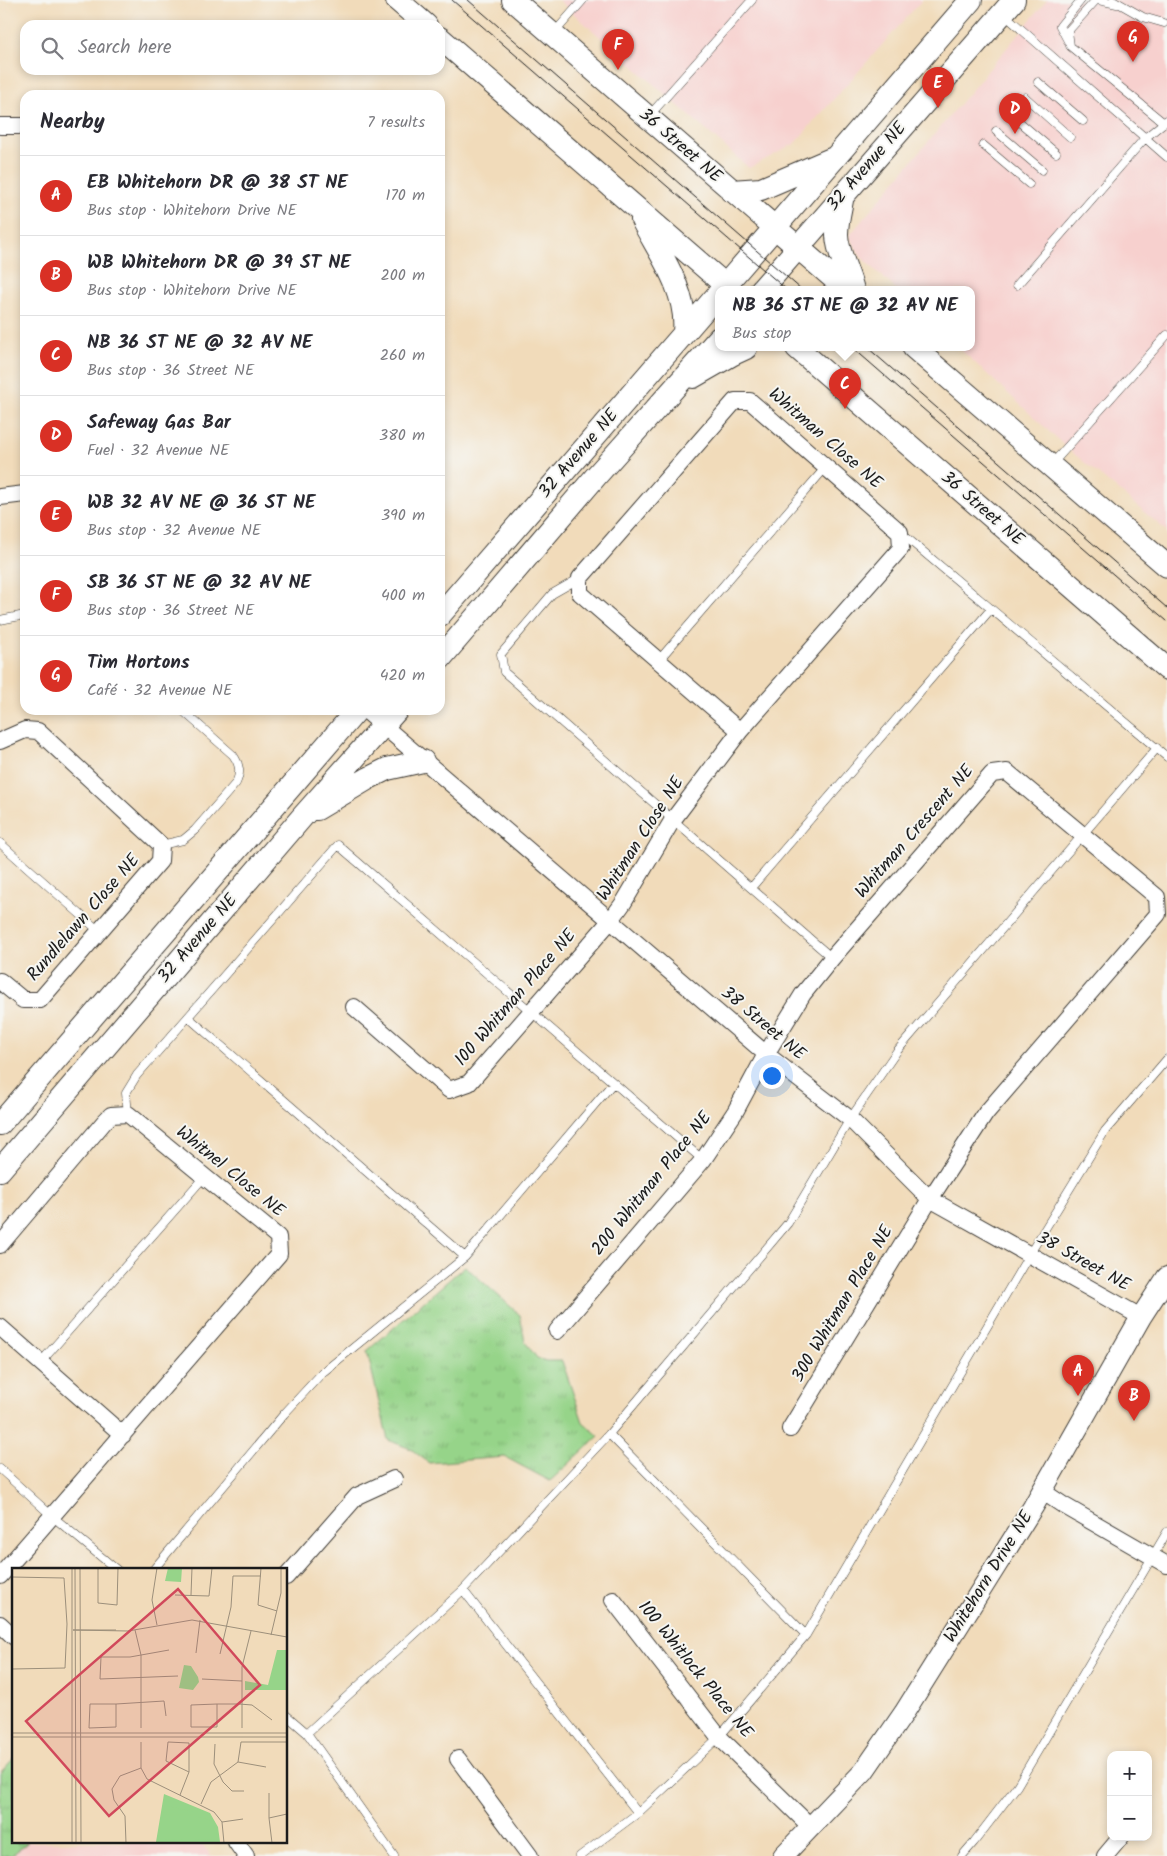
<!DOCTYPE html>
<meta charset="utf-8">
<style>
:root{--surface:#fff;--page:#f7f7f7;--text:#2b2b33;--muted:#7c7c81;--line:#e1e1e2;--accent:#d93025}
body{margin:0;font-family:Kalam,sans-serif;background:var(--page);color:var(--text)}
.controls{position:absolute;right:15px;bottom:15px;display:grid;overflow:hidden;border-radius:10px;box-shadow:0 2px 8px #0003}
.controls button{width:45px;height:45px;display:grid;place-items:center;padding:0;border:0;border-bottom:1px solid var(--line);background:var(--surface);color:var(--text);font:25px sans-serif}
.you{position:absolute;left:771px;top:1075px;width:18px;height:18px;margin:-12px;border:4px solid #fff;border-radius:50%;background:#1a73e8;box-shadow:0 0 0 8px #1a73e833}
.badge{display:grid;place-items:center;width:32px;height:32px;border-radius:50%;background:var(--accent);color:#fff;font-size:16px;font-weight:700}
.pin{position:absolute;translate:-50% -41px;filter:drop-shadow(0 1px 2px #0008)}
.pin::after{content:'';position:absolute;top:26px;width:18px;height:15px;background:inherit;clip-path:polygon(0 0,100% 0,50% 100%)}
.popup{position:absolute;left:715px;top:286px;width:260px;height:65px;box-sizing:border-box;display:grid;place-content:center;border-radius:10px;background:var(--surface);filter:drop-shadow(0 1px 4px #0005);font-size:16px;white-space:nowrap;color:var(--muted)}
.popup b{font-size:19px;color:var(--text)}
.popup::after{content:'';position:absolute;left:50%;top:100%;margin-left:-10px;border:10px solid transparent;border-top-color:var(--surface)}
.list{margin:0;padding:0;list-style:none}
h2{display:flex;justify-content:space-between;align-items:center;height:65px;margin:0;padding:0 20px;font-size:21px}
h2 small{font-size:16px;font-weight:400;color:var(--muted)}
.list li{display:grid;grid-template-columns:32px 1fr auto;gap:15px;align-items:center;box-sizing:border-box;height:80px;padding:0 20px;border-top:1px solid var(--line)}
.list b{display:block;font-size:19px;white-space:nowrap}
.list p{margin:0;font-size:16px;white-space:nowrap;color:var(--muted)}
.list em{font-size:16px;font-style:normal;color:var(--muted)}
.icon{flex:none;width:28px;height:28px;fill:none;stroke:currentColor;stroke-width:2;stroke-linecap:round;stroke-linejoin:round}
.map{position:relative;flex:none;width:1167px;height:1856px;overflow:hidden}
.search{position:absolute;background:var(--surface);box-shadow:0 2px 8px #0003;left:20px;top:20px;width:425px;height:55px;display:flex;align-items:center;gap:12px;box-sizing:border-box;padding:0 18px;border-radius:15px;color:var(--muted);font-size:19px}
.panel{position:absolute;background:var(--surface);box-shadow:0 2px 8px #0003;left:20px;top:90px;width:425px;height:625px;border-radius:15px}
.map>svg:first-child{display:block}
</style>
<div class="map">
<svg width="1167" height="1856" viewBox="0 0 1167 1856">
<defs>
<pattern id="park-tufts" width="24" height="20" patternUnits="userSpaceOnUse" patternTransform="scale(1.25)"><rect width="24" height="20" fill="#96d489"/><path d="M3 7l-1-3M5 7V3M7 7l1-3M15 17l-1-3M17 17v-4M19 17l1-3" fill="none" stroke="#81b576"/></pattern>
</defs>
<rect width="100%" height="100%" fill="#f6f6f2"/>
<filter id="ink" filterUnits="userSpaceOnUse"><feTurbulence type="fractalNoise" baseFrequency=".02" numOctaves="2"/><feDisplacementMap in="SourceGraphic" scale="10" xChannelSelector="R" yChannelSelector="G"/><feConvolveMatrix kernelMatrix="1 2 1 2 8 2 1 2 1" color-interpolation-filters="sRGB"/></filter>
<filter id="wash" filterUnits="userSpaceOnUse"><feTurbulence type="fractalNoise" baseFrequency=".0096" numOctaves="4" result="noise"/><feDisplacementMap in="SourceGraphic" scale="20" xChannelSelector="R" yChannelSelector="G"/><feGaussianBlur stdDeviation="1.12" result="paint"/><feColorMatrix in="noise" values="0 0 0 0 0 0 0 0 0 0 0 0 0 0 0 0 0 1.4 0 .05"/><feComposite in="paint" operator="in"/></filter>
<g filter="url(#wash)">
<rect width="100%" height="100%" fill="#f1dbba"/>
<path fill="#f7d0ce" d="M 558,0 L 922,0 L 794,144 L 749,168 Z
M 1047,0 L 1167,0 L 1167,531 L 1067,448 L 959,348 L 971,348 L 971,290 L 897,290 L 861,257 L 849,236 Z
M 28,1842 L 200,1842 L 212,1856 L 11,1856 Z"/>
<path fill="url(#park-tufts)" stroke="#597852" d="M 465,1266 L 520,1315 L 525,1342 L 537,1358 L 546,1361 L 562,1361 L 583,1422 L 599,1436 L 550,1481 L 505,1457 L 429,1463 L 411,1449 L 388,1440 L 367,1351 Z
M 14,1758 L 14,1842 L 28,1842 L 11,1856 L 0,1856 L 0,1773 Z"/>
</g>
<g filter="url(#ink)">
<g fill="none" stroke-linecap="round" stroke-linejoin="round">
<g stroke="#3c3934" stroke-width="9">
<path id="service" d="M 1096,0 L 1068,31 L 1070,46 L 1164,123
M 1098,0 L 1117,4
M 1113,0 L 1143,17 L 1164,23
M 1005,15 L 1167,157
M 555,32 L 583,0
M 1068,41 L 1060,26 L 1081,0
M 1038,82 L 1083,121
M 1025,97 L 1070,137
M 1010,114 L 1056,153
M 649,116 L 752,0
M 996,131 L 1042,170
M 983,145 L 1029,184
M 1017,285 L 1145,138 L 1167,120
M 1052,464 L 1167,335
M 901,533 L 1167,757
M 580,578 L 552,594 L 501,654 L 504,672 L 751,888 L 991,609
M 0,620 L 25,615
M 658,661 L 826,467
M 0,843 L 99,931
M 161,845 L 183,840 L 195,830 L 236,783 C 241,772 240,765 233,755 L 182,710
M 751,888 L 832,958
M 128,1114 L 126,1093 L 137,1075 L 188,1017
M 465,1257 L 188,1017 L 338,845 L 703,1160
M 40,1363 L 204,1177
M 609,1434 L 806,1635
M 0,1469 L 52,1516 L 117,1570
M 153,1570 L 284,1414 L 322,1373 L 465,1257 L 613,1083
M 463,1590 L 638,1813
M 286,1715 L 307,1733
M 394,1856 L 307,1733 L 463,1590 L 609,1434 L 788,1223 L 850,1119 L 897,1051 L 1157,748
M 580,1856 L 638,1813 L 719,1737 L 806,1635 L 1029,1255 L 1105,1131 L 1167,1059
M 962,1856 L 974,1842 L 1017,1786 L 1167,1532"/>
</g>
<g stroke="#3c3934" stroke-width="18">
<path id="minor" d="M 0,126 L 25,126
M 735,401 L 750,401 L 900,532 L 901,548 L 740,731 L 580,593 L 580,578 Z
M 0,497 L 25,494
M 365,710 L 766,1054 L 850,1119 L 930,1199 L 1141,1317
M 0,741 L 25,730 L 38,731 L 161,845 L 160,861 L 40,1000 L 23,1000 L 0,981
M 354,1007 L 449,1090 L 469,1083 L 611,920 L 624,902 L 672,821 L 740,731
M 0,1245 L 105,1121 L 111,1115 L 128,1114 L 278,1237 L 279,1254 L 0,1576
M 0,1327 L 123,1435
M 557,1331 L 703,1160 L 735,1112 L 766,1054 L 803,994 L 832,958 L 992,774 L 1007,772 L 1157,897 L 1158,914 L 986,1113 L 930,1199 L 790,1429
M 1042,1491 L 1063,1505 L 1167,1565
M 286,1577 L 357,1496 L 394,1479
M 613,1600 L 719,1737 L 812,1828
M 0,1624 L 14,1637
M 458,1759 L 530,1856
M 236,1842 L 246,1856
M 1105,1856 L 1121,1837"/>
</g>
<g stroke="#3c3934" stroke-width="22">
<path id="tertiary" d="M 783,1856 L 864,1771 L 904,1713 L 1033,1507 L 1141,1317 L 1167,1277"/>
</g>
<g stroke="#3c3934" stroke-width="24">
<path id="secondary" d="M 397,0 L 426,25
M 513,0 L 847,290
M 440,38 L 731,290
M 731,191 L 761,189 L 831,159
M 843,195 C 841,207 837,221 837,234 C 837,251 849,273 853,290
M 642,220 C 660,254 688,292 684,332
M 721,290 L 971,0
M 761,290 L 1014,0
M 797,348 L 1167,669
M 914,348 L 1167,566
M 693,377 L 733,354 L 746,348
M 440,615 L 719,293
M 440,659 L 597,475 L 719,338
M 317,809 L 369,778 L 387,769 L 423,761
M 0,1124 L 357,710
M 0,1170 L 303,816 L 397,710"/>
</g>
<use href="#service" stroke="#fff" stroke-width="8"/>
<use href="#minor" stroke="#fff" stroke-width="16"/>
<use href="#tertiary" stroke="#fff" stroke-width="20"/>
<use href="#secondary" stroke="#fff" stroke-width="22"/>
<path stroke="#1c1c1c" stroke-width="1" d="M 452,0 L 787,290
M 468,0 L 802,290
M 853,348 L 1167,621
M 868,348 L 1167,608"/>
</g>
</g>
<g text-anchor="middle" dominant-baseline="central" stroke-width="4" stroke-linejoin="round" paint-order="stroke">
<g font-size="18" fill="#1c1c1c" stroke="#f6f6f2">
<text transform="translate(680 146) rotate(41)">36 Street NE</text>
<text transform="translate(867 167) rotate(-49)">32 Avenue NE</text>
<text transform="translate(825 439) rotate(41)">Whitman Close NE</text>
<text transform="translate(579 454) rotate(-49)">32 Avenue NE</text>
<text transform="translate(982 509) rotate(41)">36 Street NE</text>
<text transform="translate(915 832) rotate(-49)">Whitman Crescent NE</text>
<text transform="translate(641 839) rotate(-57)">Whitman Close NE</text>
<text transform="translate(84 918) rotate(-49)">Rundlelawn Close NE</text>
<text transform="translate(198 939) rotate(-49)">32 Avenue NE</text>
<text transform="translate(516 998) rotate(-49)">100 Whitman Place NE</text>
<text transform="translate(763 1024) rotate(40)">38 Street NE</text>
<text transform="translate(230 1172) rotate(39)">Whitnel Close NE</text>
<text transform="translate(652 1184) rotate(-51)">200 Whitman Place NE</text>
<text transform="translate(1083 1262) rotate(29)">38 Street NE</text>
<text transform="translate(843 1304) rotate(-59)">300 Whitman Place NE</text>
<text transform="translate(989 1577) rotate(-58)">Whitehorn Drive NE</text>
<text transform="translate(695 1670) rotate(51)">100 Whitlock Place NE</text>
</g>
</g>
<g transform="translate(12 1568)">
<rect width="275" height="275" fill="#f1dbba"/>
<path d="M 156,0 L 170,0 L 169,14 L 153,13 ZM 265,82 L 275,82 L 275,122 L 233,122 L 233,113 L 256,117 ZM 172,97 L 179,98 L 186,109 L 187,114 L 181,122 L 167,120 ZM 152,226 L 198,245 L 206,259 L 208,274 L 144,274 Z" fill="#96d489"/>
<path d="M 156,238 L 181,244 L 181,262 L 171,272 L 153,271 L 147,265 L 152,240 ZM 183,248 L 201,253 L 206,271 L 183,272 Z" fill="#96d489"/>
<path fill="none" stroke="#9c8f7b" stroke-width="1" d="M 60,0 L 60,275M 63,0 L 64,275M 68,0 L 69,275M 86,0 L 86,35 L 105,37 L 106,0M 249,0 L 246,37 L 265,43M 0,9 L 52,10 L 55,56 L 53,100 L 0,101M 163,27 L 197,28 L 200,0M 179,27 L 180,0M 145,57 L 140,32 L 145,0M 61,62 L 116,63 L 180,52 L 275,69M 61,62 L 104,62M 123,62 L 129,87 L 129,160M 259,67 L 269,25 L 269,0M 157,82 L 118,89 L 89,89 L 88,111 L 166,108M 184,85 L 188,52M 208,86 L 219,39 L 221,8 L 249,8M 190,111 L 230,113M 78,136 L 104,136 L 104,159 L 77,160 ZM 104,136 L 152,133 L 154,148M 205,136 L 205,159 L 179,159 L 179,137 L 205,136 L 227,136 L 240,137 L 260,152M 230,160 L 230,99 L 239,63M 0,165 L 275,165M 0,169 L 275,169M 129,174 L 129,200 L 135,211 L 202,244 L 210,254 L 212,275M 203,176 L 202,196 L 211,214 L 220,223 L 232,223M 226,194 L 254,199M 257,225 L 257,250M 168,227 L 177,204 L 177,175 L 156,174 L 154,193 L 177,204M 189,236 L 199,214 L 226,194 L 229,174 L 275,174M 210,254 L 231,251M 114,275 L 113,248 L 102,232 L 100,221 L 108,208 L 129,200M 260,275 L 257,250 L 275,246"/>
<path fill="#d1495b" fill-opacity="0.15" stroke="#d1495b" stroke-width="2.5" d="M 166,21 L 248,117 L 97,248 L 14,153 Z"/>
<rect width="275" height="275" fill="none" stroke="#1c1c1c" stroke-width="2.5"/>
</g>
</svg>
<div class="controls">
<button>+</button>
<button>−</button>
</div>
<div class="you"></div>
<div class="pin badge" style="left:1078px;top:1396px">A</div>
<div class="pin badge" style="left:1134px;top:1421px">B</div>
<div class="pin badge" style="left:845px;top:409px">C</div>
<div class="popup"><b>NB 36 ST NE @ 32 AV NE</b>Bus stop</div>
<div class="pin badge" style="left:1015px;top:134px">D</div>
<div class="pin badge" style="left:938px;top:108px">E</div>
<div class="pin badge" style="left:618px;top:70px">F</div>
<div class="pin badge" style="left:1133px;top:62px">G</div>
<div class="search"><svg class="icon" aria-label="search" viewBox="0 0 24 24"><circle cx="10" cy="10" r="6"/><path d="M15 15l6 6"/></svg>Search here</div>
<section class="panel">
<h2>Nearby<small>7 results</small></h2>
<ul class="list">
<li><span class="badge">A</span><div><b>EB Whitehorn DR @ 38 ST NE</b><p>Bus stop · Whitehorn Drive NE</p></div><em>170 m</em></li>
<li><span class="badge">B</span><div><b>WB Whitehorn DR @ 39 ST NE</b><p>Bus stop · Whitehorn Drive NE</p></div><em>200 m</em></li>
<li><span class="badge">C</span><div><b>NB 36 ST NE @ 32 AV NE</b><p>Bus stop · 36 Street NE</p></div><em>260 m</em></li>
<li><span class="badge">D</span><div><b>Safeway Gas Bar</b><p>Fuel · 32 Avenue NE</p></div><em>380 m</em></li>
<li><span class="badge">E</span><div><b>WB 32 AV NE @ 36 ST NE</b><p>Bus stop · 32 Avenue NE</p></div><em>390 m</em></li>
<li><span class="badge">F</span><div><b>SB 36 ST NE @ 32 AV NE</b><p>Bus stop · 36 Street NE</p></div><em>400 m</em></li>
<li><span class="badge">G</span><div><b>Tim Hortons</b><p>Café · 32 Avenue NE</p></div><em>420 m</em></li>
</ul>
</section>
</div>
